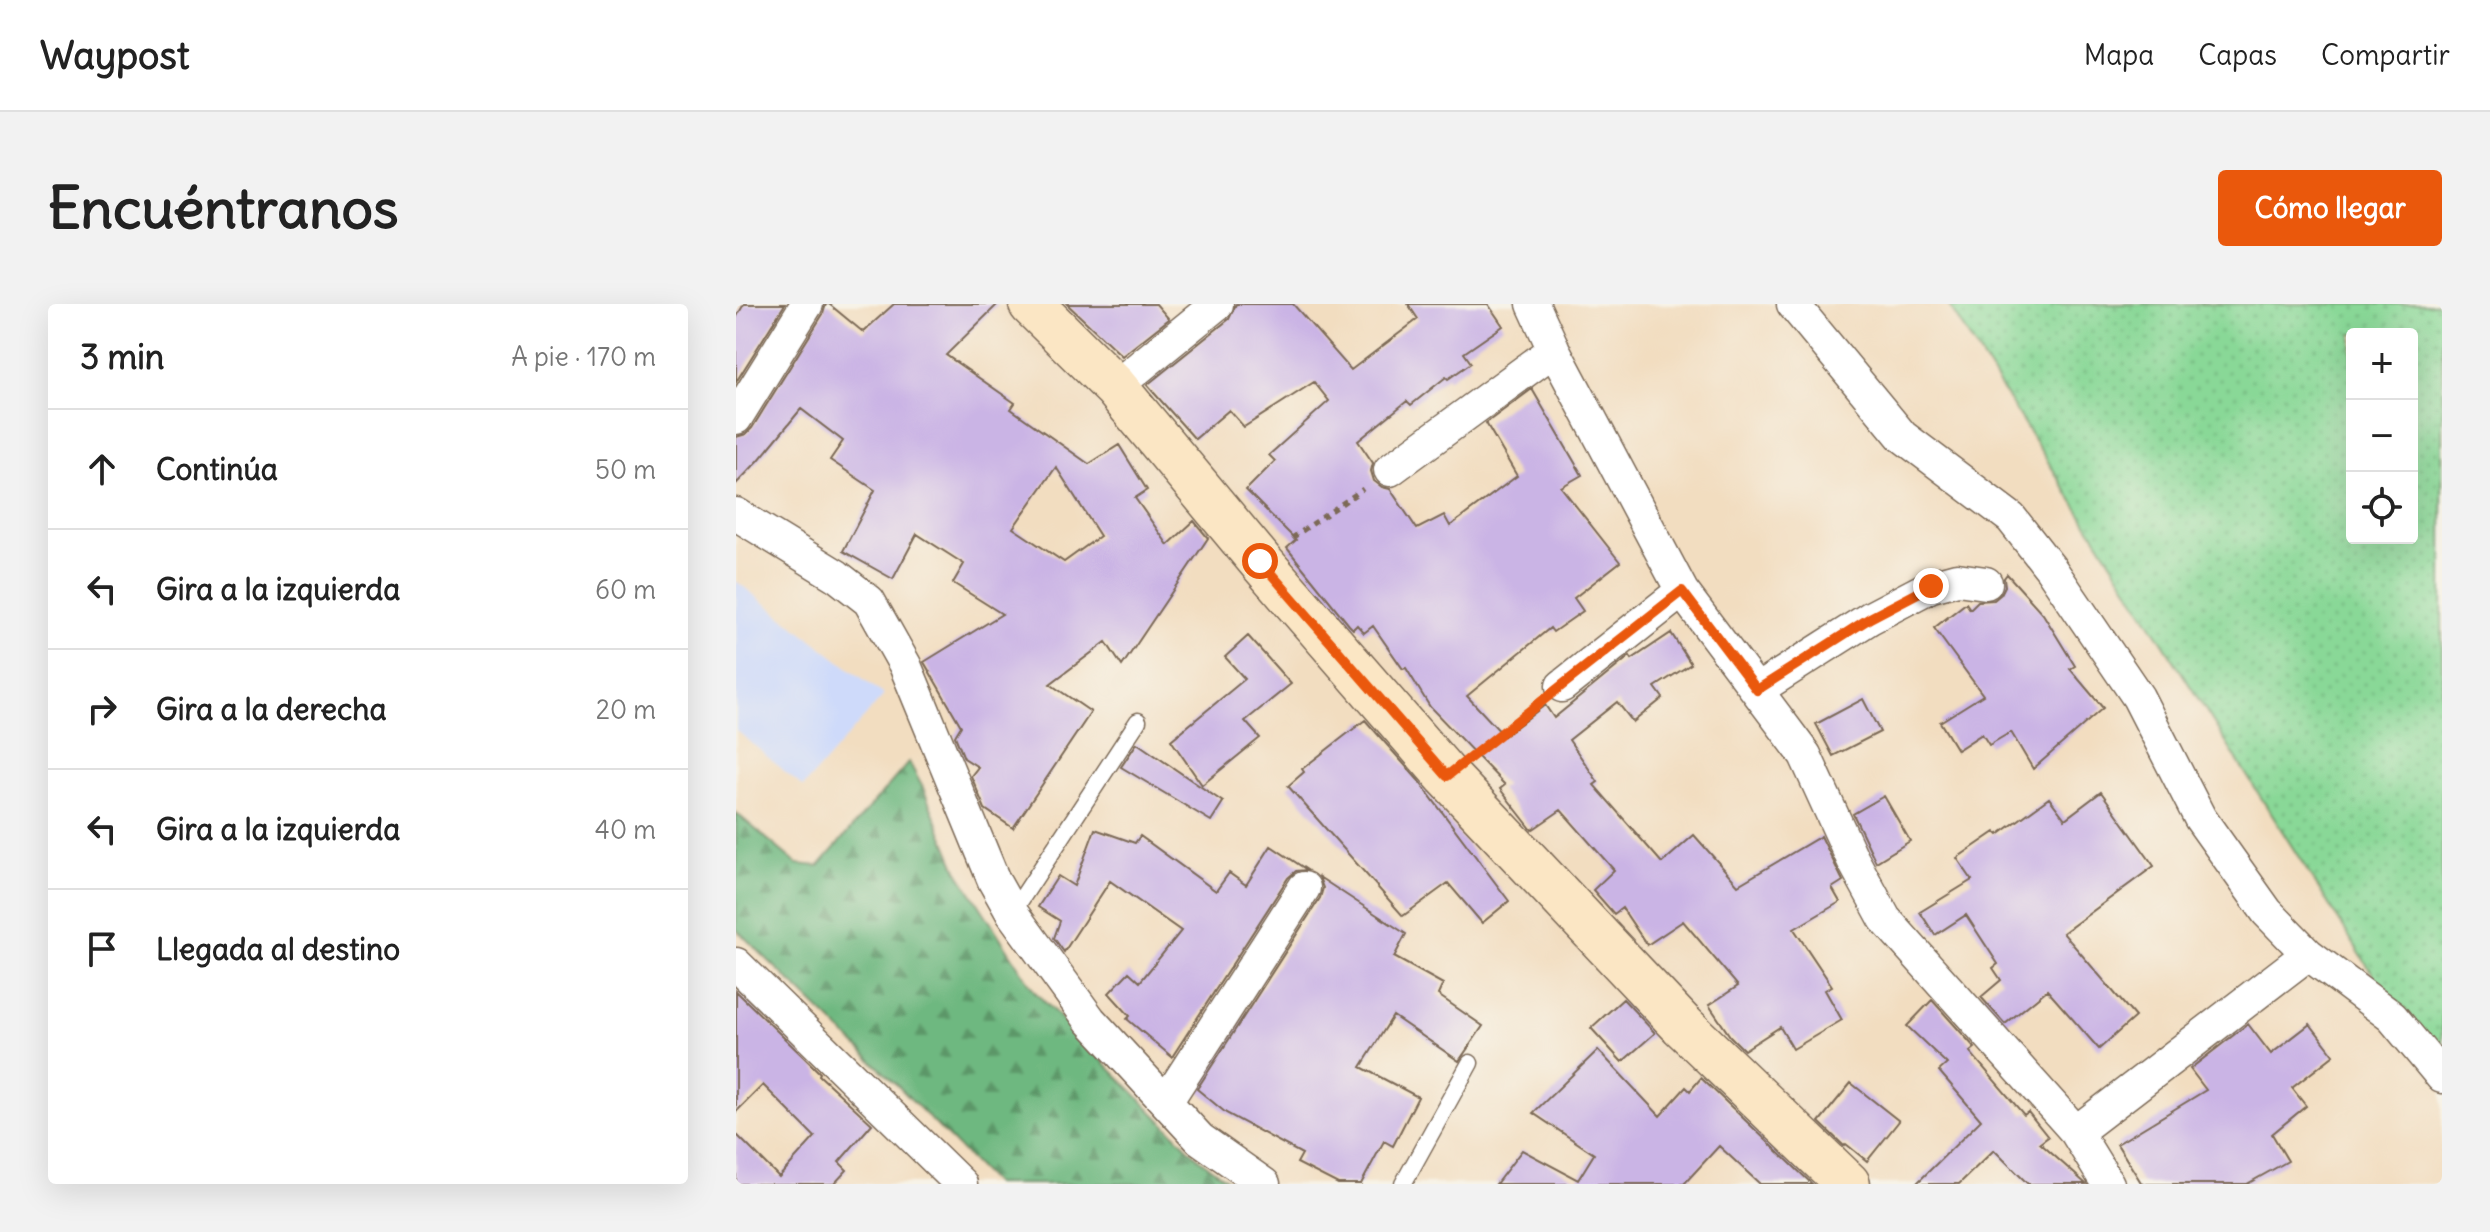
<!DOCTYPE html>
<html lang="es">
<meta charset="utf-8">
<style>
:root{--surface:#fff;--page:#f2f2f2;--text:#222;--muted:#767676;--line:#e0e0e0;--accent:#ea580c}
body{margin:0;font-family:Delius,sans-serif;background:var(--page);color:var(--text)}
.controls{position:absolute;right:24px;top:24px;display:grid;overflow:hidden;border-radius:8px;box-shadow:0 8px 32px #0002}
.controls button{width:72px;height:72px;display:grid;place-items:center;padding:0;border:0;border-bottom:2px solid var(--line);background:var(--surface);color:var(--text);font:40px sans-serif}
.stop{position:absolute;width:24px;height:24px;margin:-18px;border:6px solid #ea580c;border-radius:50%;background:#fff}
.stop.end{background:#ea580c;border-color:#fff;box-shadow:0 2px 8px #0008}
.list{margin:0;padding:0;list-style:none}
h2{display:flex;justify-content:space-between;align-items:center;height:104px;margin:0;padding:0 32px;font-size:34px}
h2 small{font-size:26px;font-weight:400;color:var(--muted)}
.list li{display:grid;grid-template-columns:52px 1fr auto;gap:24px;align-items:center;box-sizing:border-box;height:120px;padding:0 32px;border-top:2px solid var(--line)}
.list b{display:block;font-size:30px;white-space:nowrap}
.list em{font-size:26px;font-style:normal;color:var(--muted)}
.icon{flex:none;width:44px;height:44px;fill:none;stroke:currentColor;stroke-width:2;stroke-linecap:round;stroke-linejoin:round}
.map{position:relative;flex:none;width:1706px;height:880px;overflow:hidden;border-radius:8px}
header{display:flex;align-items:center;gap:48px;box-sizing:border-box;height:112px;padding:0 40px;background:var(--surface);border-bottom:2px solid var(--line)}
header strong{font-size:38px}
nav{display:flex;gap:44px;margin-inline-start:auto;font-size:28px}
.intro{display:flex;align-items:center;justify-content:space-between;box-sizing:border-box;height:192px;padding:0 48px}
h1{margin:0;font-size:56px}
.button{padding:20px 36px;border-radius:8px;background:var(--accent);color:#fff;font-size:28px;font-weight:700}
main{display:flex;gap:48px;padding:0 48px}
aside{flex:1;background:var(--surface);border-radius:8px;box-shadow:0 8px 32px #0002}
.map>svg:first-child{display:block}
</style>
<header>
<strong>Waypost</strong>
<nav><a>Mapa</a><a>Capas</a><a>Compartir</a></nav>
</header>
<div class="intro"><h1>Encuéntranos</h1><a class="button">Cómo llegar</a></div>
<main>
<aside>
<h2>3 min<small>A pie · 170 m</small></h2>
<ul class="list">
<li><svg class="icon" aria-label="ahead" viewBox="0 0 24 24"><path d="M12 20V5M6 11l6-6 6 6"/></svg><div><b>Continúa</b></div><em>50 m</em></li>
<li><svg class="icon" aria-label="left" viewBox="0 0 24 24"><path d="M17 20v-9H6M10 6l-5 5 5 5"/></svg><div><b>Gira a la izquierda</b></div><em>60 m</em></li>
<li><svg class="icon" aria-label="right" viewBox="0 0 24 24"><path d="M7 20v-9h11M14 6l5 5-5 5"/></svg><div><b>Gira a la derecha</b></div><em>20 m</em></li>
<li><svg class="icon" aria-label="left" viewBox="0 0 24 24"><path d="M17 20v-9H6M10 6l-5 5 5 5"/></svg><div><b>Gira a la izquierda</b></div><em>40 m</em></li>
<li><svg class="icon" aria-label="arrive" viewBox="0 0 24 24"><path d="M6 21V4h12l-3 4 3 4H6"/></svg><div><b>Llegada al destino</b></div></li>
</ul>
</aside>
<div class="map">
<svg width="1706" height="880" viewBox="0 0 1706 880">
<defs>
<pattern id="grass-dots" width="8" height="8" patternUnits="userSpaceOnUse" patternTransform="scale(2)"><rect width="8" height="8" fill="#89d897"/><path d="M2 2h.1M6 6h.1" fill="none" stroke="#77ba82" stroke-width="1.8" stroke-linecap="round"/></pattern>
<pattern id="forest-firs" width="22" height="20" patternUnits="userSpaceOnUse" patternTransform="scale(2)"><rect width="22" height="20" fill="#6eb880"/><path d="M5 1l3.5 6h-7zM16 11l3.5 6h-7z" fill="#5c9668"/></pattern>
</defs>
<rect width="100%" height="100%" fill="#f7f3e8"/>
<filter id="ink" filterUnits="userSpaceOnUse"><feTurbulence type="fractalNoise" baseFrequency=".0125" numOctaves="2"/><feDisplacementMap in="SourceGraphic" scale="16" xChannelSelector="R" yChannelSelector="G"/><feConvolveMatrix kernelMatrix="1 2 1 2 8 2 1 2 1" color-interpolation-filters="sRGB"/></filter>
<filter id="wash" filterUnits="userSpaceOnUse"><feTurbulence type="fractalNoise" baseFrequency=".006" numOctaves="4" result="noise"/><feDisplacementMap in="SourceGraphic" scale="32" xChannelSelector="R" yChannelSelector="G"/><feGaussianBlur stdDeviation="1.8" result="paint"/><feColorMatrix in="noise" values="0 0 0 0 0 0 0 0 0 0 0 0 0 0 0 0 0 1.4 0 .05"/><feComposite in="paint" operator="in"/></filter>
<g filter="url(#wash)">
<rect width="100%" height="100%" fill="#f2ddc0"/>
<path fill="#cedafa" d="M 0,277 L 148,391 L 67,483 L 0,426 Z"/>
<path fill="url(#grass-dots)" stroke="#62815a" stroke-width="2" fill-rule="evenodd" d="M 1212,0 L 1706,0 L 1706,779 ZM 1616,30 L 1676,30 L 1676,234 L 1616,234 Z"/>
<path fill="url(#forest-firs)" stroke="#54714f" stroke-width="2" d="M 173,458 L 187,484 L 221,566 L 299,688 L 462,854 L 497,880 L 258,880 L 161,781 L 0,625 L 0,509 L 61,560 L 83,562 Z"/>
<g id="blocks">
<path fill="#cab4e5" fill-rule="evenodd" d="M 8,0 L 49,0 L 0,78 L 0,14 Z
M 90,0 L 93,0 L 127,28 L 158,0 L 262,0 L 210,51 L 279,99 L 275,105 L 353,160 L 383,141 L 411,186 L 399,194 L 432,241 L 458,217 L 472,234 L 386,362 L 370,338 L 314,380 L 355,408 L 277,524 L 249,505 L 235,472 L 242,463 L 228,454 L 219,432 L 225,422 L 188,358 L 266,310 L 217,279 L 228,260 L 181,230 L 157,275 L 107,247 L 139,186 L 94,156 L 107,137 L 65,105 L 23,156 L 0,180 L 0,133 L 10,130 L 16,124 L 87,10 ZM 320,163 L 364,232 L 328,258 L 277,224 Z
M 331,0 L 420,0 L 433,15 L 386,52 Z
M 500,0 L 557,0 L 615,66 L 682,15 L 672,0 L 752,0 L 767,22 L 728,49 L 735,59 L 712,75 L 710,73 L 675,101 L 671,97 L 622,137 L 637,159 L 635,167 L 638,177 L 646,183 L 654,185 L 681,225 L 708,211 L 714,222 L 781,172 L 750,119 L 796,85 L 846,171 L 825,183 L 884,258 L 838,294 L 847,307 L 817,328 L 814,324 L 731,392 L 768,432 L 809,401 L 818,414 L 894,352 L 896,355 L 935,329 L 955,360 L 919,383 L 927,394 L 897,418 L 881,398 L 833,436 L 862,478 L 858,481 L 926,559 L 958,531 L 1002,581 L 1085,532 L 1107,577 L 1096,584 L 1104,598 L 1058,625 L 1096,682 L 1089,686 L 1106,716 L 1057,745 L 1044,723 L 1008,746 L 994,732 L 973,701 L 1002,682 L 947,617 L 911,641 L 886,604 L 878,610 L 857,586 L 878,566 L 825,506 L 796,526 L 764,485 L 769,481 L 694,403 L 670,364 L 667,365 L 637,322 L 628,329 L 621,321 L 617,325 L 613,321 L 551,244 L 560,236 L 510,186 L 539,157 L 533,151 L 593,97 L 578,78 L 508,123 L 493,106 L 459,135 L 411,81 L 493,15 Z
M 1271,270 L 1307,310 L 1339,362 L 1334,365 L 1367,404 L 1297,465 L 1275,428 L 1253,441 L 1246,430 L 1221,446 L 1204,418 L 1247,391 L 1198,324 L 1230,299 L 1234,305 L 1242,297 L 1258,296 L 1265,290 L 1269,282 L 1268,274 Z
M 512,332 L 555,380 L 509,417 L 524,434 L 466,481 L 435,436 L 509,375 L 489,353 Z
M 1127,395 L 1144,428 L 1097,452 L 1080,420 Z
M 629,416 L 682,476 L 773,597 L 746,619 L 712,579 L 667,612 L 552,482 L 568,468 L 566,465 Z
M 401,439 L 487,498 L 475,517 L 385,463 Z
M 1365,488 L 1418,562 L 1327,629 L 1399,713 L 1363,745 L 1311,686 L 1269,720 L 1245,693 L 1265,676 L 1257,664 L 1262,660 L 1230,611 L 1199,631 L 1184,608 L 1236,576 L 1221,554 L 1259,528 L 1262,531 L 1313,494 L 1329,515 Z
M 1148,492 L 1174,537 L 1140,558 L 1117,510 Z
M 359,525 L 399,539 L 404,532 L 480,587 L 493,569 L 510,581 L 535,542 L 571,566 L 560,567 L 552,574 L 436,753 L 391,715 L 394,712 L 373,689 L 393,668 L 404,678 L 445,627 L 374,577 L 328,648 L 318,634 L 324,617 L 302,603 L 322,572 L 338,582 Z
M 583,573 L 670,630 L 658,653 L 707,680 L 702,691 L 747,722 L 723,757 L 657,712 L 625,763 L 682,793 L 657,842 L 648,837 L 625,880 L 602,880 L 561,859 L 566,850 L 490,809 L 461,785 L 584,594 L 587,584 Z
M 0,687 L 84,769 L 83,771 L 136,820 L 103,858 L 111,866 L 98,880 L 0,880 L 0,830 L 43,873 L 79,833 L 27,781 L 0,808 Z
M 887,695 L 919,729 L 886,758 L 855,724 Z
M 1196,696 L 1239,744 L 1234,748 L 1288,811 L 1292,808 L 1312,833 L 1304,839 L 1350,880 L 1292,880 L 1258,846 L 1223,880 L 1180,880 L 1245,816 L 1203,767 L 1211,760 L 1171,722 Z
M 1512,720 L 1535,750 L 1574,720 L 1598,751 L 1556,784 L 1570,802 L 1536,830 L 1552,857 L 1511,880 L 1406,880 L 1381,840 L 1470,786 L 1454,765 Z
M 862,746 L 924,812 L 950,783 L 954,787 L 965,774 L 1076,880 L 1024,880 L 983,842 L 948,880 L 760,880 L 786,846 L 842,876 L 858,850 L 797,809 Z
M 1115,779 L 1163,817 L 1131,857 L 1110,840 L 1108,842 L 1083,818 Z"/>
</g>
</g>
<g filter="url(#ink)">
<use href="#blocks" fill-opacity="0" stroke="#7b6957" stroke-width="2"/>
<g fill="none" stroke-linecap="round" stroke-linejoin="round">
<g stroke="#7b6957" stroke-width="19">
<path id="lane" d="M 276,609 L 402,417
M 667,880 L 734,759"/>
</g>
<g stroke="#7b6957" stroke-width="35">
<path id="street" d="M 797,0 L 818,46 L 946,287 L 1069,451 L 1117,556 L 1149,615 L 1340,828 L 1372,880
M 1057,0 L 1166,132 L 1275,214 L 1315,265 L 1402,393 L 1464,514 L 1531,608 L 1572,650 L 1656,713 L 1706,773
M 379,83 L 481,0
M 0,114 L 71,0
M 654,166 L 818,46
M 0,210 L 101,272 L 133,297 L 169,361 L 258,577 L 276,609 L 354,716 L 464,835 L 528,880
M 826,382 L 946,287
M 1021,386 L 1134,314 L 1195,282 L 1221,275 L 1250,279
M 0,660 L 225,880
M 430,798 L 568,584
M 1340,828 L 1572,650"/>
</g>
<g stroke="#7b6957" stroke-width="47">
<path id="secondary" d="M 295,0 L 379,83 L 524,257 L 711,472 L 946,721 L 1112,880"/>
</g>
<path stroke="#7b6957" stroke-width="5" stroke-dasharray="6 6" stroke-linecap="butt" d="M 556,234 L 627,185
M 742,448 L 800,402"/>
<use href="#lane" stroke="#fff" stroke-width="16"/>
<use href="#street" stroke="#fff" stroke-width="32"/>
<use href="#secondary" stroke="#fbe6c4" stroke-width="44"/>
</g>
</g>
<g fill="none" stroke-linecap="round" stroke-linejoin="round" filter="url(#ink)">
<path stroke="#ea580c" stroke-width="10" d="M 524,257 L 711,472 L 946,287 L 1021,386 L 1134,314 L 1195,282"/>
</g>
</svg>
<div class="controls">
<button>+</button>
<button>−</button>
<button><svg class="icon" aria-label="locate" viewBox="0 0 24 24"><circle cx="12" cy="12" r="6"/><path d="M12 2v4M12 18v4M2 12h4M18 12h4"/></svg></button>
</div>
<div class="stop" style="left:524px;top:257px"></div>
<div class="stop end" style="left:1195px;top:282px"></div>
</div>
</main>
